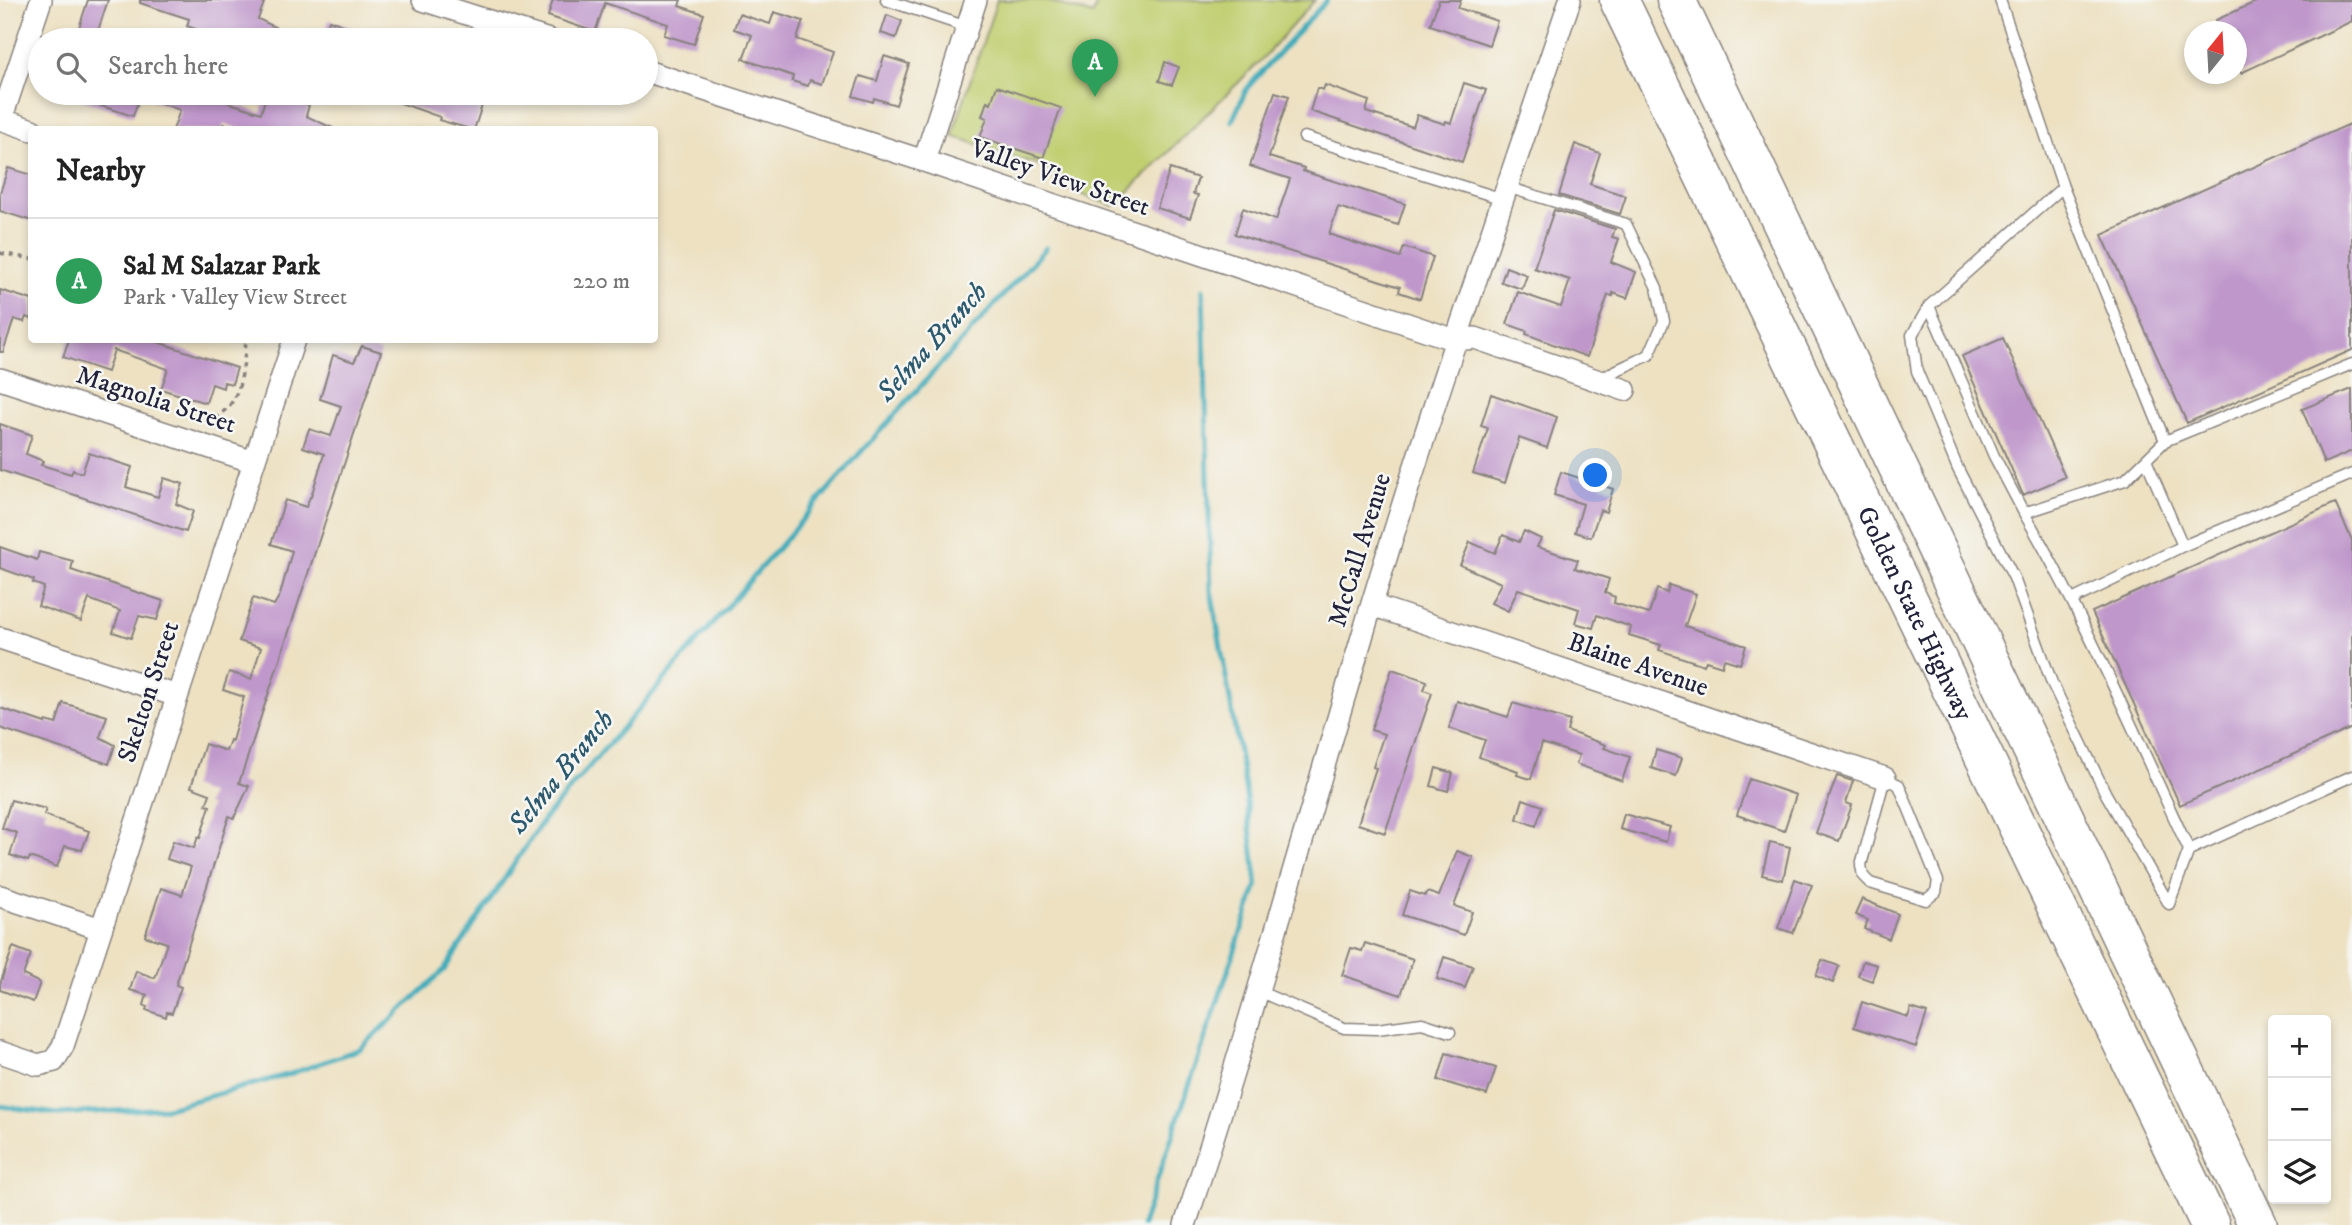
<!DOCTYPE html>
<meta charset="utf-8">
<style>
:root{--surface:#fff;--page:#f2f2f2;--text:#222;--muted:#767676;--line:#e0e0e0;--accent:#d1495b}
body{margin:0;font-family:"IM FELL DW Pica",serif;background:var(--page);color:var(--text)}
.controls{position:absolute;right:21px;bottom:21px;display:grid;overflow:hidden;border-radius:7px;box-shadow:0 4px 10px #0003}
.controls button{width:63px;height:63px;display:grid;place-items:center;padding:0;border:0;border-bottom:2px solid var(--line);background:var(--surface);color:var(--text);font:35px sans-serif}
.compass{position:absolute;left:2184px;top:21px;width:63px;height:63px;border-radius:50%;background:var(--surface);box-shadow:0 4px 10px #0003;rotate:18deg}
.you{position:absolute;left:1596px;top:476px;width:24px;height:24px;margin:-18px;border:5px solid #fff;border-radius:50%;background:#1a73e8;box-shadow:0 0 0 10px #1a73e833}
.badge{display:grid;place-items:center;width:46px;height:46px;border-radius:50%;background:var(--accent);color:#fff;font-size:23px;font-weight:700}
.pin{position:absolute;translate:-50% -58px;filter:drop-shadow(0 2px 4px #0008)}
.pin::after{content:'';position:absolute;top:37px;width:24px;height:21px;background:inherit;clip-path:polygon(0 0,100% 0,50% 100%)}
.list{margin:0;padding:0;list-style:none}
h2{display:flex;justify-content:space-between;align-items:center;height:91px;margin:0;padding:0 28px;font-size:30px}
h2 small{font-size:23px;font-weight:400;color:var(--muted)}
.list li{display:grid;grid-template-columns:46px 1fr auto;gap:21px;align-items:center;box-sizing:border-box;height:126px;padding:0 28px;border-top:2px solid var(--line)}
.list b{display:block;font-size:26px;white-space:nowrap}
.list p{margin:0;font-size:23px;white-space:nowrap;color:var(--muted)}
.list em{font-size:23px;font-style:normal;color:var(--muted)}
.icon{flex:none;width:38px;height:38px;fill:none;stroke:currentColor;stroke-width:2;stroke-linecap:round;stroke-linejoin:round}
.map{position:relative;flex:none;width:2352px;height:1225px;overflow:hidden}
.search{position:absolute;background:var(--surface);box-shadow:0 4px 10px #0003;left:28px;top:28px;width:630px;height:77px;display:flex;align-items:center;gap:18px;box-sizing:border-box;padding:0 24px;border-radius:38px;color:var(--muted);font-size:26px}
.panel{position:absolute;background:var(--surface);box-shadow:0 4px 10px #0003;left:28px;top:126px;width:630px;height:217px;border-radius:7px}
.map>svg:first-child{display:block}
</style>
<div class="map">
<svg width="2352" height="1225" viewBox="0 0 2352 1225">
<rect width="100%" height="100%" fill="#f6f6f2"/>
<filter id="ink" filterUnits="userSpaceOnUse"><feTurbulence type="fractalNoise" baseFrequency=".0143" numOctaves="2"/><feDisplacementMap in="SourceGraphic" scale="14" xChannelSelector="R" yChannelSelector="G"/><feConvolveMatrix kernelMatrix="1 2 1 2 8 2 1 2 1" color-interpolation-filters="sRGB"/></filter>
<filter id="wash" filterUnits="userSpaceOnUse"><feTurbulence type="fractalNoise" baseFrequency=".00686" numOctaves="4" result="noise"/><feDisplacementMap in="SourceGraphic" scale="28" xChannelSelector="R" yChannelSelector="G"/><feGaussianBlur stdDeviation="1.57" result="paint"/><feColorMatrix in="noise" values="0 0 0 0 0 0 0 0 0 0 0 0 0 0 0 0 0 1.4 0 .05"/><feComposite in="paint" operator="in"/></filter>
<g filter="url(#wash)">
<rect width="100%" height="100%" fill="#ede1c2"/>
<path fill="#c1cf71" stroke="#727856" stroke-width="2" d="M 997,0 L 1045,0 L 1093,15 L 1098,0 L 1315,0 L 1264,57 L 1114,206 L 1061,187 L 1046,167 L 952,136 Z"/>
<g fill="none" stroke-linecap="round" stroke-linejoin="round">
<path stroke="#3cabba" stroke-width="5" d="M 1232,121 L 1247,88 L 1327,0
M 0,1106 L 58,1114 L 167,1108 L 290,1074 L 360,1049 L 444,970 L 544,819 L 860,453 L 1046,248
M 1142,1225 L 1257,885 L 1245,787 L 1211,590 L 1203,289"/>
</g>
<g id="blocks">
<path fill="#bf97cb" d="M 88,0 L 108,0 L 95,40 L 75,40 Z
M 140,0 L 265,0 L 258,19 L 275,27 L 270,40 L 227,40 L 187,26 L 189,19 L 140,3 Z
M 553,0 L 681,0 L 679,6 L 704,14 L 694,44 L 664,35 L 668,24 L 605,3 L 595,32 L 548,16 Z
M 1439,0 L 1461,0 L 1458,8 L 1497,21 L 1489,45 L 1430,25 Z
M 2260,0 L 2352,0 L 2352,21 L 2241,73 L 2236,63 L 2236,32 L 2221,32 L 2216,20 Z
M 774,12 L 803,21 L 797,39 L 833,52 L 822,84 L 810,80 L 808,86 L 792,81 L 793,76 L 743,59 L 752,35 L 734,29 L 739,14 L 770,24 Z
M 887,15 L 902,21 L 896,38 L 881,33 Z
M 329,20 L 381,38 L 380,40 L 323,40 Z
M 884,56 L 909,64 L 896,105 L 874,98 L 873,102 L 853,96 L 860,76 L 877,81 Z
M 1165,62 L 1179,67 L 1172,85 L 1159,81 Z
M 1464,83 L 1486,90 L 1462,162 L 1310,111 L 1317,88 L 1323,90 L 1325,85 L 1369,101 L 1366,112 L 1413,127 L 1417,115 L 1445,124 L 1446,121 L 1451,123 Z
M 997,86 L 1061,108 L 1043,158 L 980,137 L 987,118 L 982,116 L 987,101 L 991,103 Z
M 1275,92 L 1289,96 L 1269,157 L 1304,168 L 1303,171 L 1405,204 L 1398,225 L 1338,207 L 1329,234 L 1400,258 L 1404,247 L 1433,257 L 1420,299 L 1399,292 L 1400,287 L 1235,234 L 1243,208 L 1276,220 L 1290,179 L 1250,166 Z
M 70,93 L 141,93 L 133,116 L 70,96 Z
M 141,93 L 199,93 L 261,113 L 267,93 L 275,93 L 309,105 L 306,116 L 337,130 L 245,130 L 224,124 L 222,130 L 173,130 L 180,110 L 141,96 Z
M 378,93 L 486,93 L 474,130 L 439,120 L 440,117 L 378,95 Z
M 2352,123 L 2352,350 L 2187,423 L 2102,235 Z
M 1575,144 L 1600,153 L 1590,184 L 1626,196 L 1620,214 L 1559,195 Z
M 8,168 L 32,175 L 32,221 L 0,211 L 0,193 Z
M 1170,169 L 1198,178 L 1193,194 L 1198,195 L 1190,218 L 1157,208 Z
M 1554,210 L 1615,229 L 1612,237 L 1619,239 L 1611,262 L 1636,272 L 1627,298 L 1613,293 L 1613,296 L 1608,295 L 1587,357 L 1526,334 L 1527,331 L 1507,324 L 1518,292 L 1561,307 L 1570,280 L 1534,268 Z
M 1506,267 L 1527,275 L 1522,289 L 1501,282 Z
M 0,290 L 32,300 L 32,319 L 26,317 L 24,322 L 14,319 L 3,352 L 0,352 Z
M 2003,338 L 2065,477 L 2023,495 L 1962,356 Z
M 69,340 L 151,340 L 237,368 L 232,384 L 224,382 L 223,388 L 212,384 L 206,403 L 161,389 L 168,369 L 114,350 L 107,372 L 63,357 Z
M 362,346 L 381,352 L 239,783 L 249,786 L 234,818 L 229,816 L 176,985 L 181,987 L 172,1013 L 167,1012 L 166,1017 L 146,1010 L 147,1007 L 144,1005 L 147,995 L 130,990 L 136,971 L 155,978 L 167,943 L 145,936 L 161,888 L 182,895 L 191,867 L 167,859 L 173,841 L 194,848 L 198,837 L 200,838 L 210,806 L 206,805 L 210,794 L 191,787 L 205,744 L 226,751 L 230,740 L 232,741 L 244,697 L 223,690 L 229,672 L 251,679 L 261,648 L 239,641 L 253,598 L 274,605 L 280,595 L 292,551 L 271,544 L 285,500 L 306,507 L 310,497 L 311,497 L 324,454 L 303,447 L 309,429 L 331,436 L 341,406 L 320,399 L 333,355 L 354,362 Z
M 2352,389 L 2352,451 L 2324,463 L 2302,409 Z
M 1491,394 L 1557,417 L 1547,448 L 1519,438 L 1505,483 L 1473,473 L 1488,428 L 1481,426 Z
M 0,424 L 32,435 L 26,454 L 43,461 L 41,465 L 71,474 L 73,470 L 82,473 L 89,453 L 132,467 L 126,487 L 158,497 L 164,478 L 183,484 L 176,504 L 193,511 L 186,532 L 0,470 Z
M 1561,472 L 1613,489 L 1606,512 L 1600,510 L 1591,537 L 1575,532 L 1583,504 L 1554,495 Z
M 2335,503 L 2352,540 L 2352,728 L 2180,805 L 2092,612 Z
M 1524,531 L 1541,539 L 1537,547 L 1578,560 L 1575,568 L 1609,579 L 1605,593 L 1615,597 L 1614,603 L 1649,614 L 1657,589 L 1667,593 L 1669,585 L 1696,594 L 1685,626 L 1746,646 L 1740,664 L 1724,659 L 1722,666 L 1706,661 L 1704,665 L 1659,650 L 1661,645 L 1629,635 L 1631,627 L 1597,615 L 1593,628 L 1575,623 L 1579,609 L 1518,589 L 1508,611 L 1491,603 L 1501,583 L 1460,565 L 1470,542 L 1495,553 L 1503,535 L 1519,542 Z
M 0,547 L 37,560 L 39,552 L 73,561 L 71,570 L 163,601 L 157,620 L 139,616 L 131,638 L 113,632 L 120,611 L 89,599 L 81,621 L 38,606 L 44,587 L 33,583 L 34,580 L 0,568 Z
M 1392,669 L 1427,681 L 1424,690 L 1432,693 L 1385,833 L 1358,824 L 1376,768 L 1373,767 L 1384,734 L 1371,730 Z
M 1457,701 L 1508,717 L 1513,703 L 1570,721 L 1567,731 L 1606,745 L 1604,748 L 1630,757 L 1622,781 L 1576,764 L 1579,755 L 1542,743 L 1531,779 L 1517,775 L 1518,771 L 1479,757 L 1485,740 L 1449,728 Z
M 63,703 L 107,716 L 100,737 L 115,745 L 109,764 L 0,728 L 0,708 L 45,723 L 46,721 L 56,724 Z
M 1656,750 L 1682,758 L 1676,776 L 1651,768 Z
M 1436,768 L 1453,773 L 1448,791 L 1431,786 Z
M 1837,776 L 1853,781 L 1846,803 L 1852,805 L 1839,841 L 1816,833 Z
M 1749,779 L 1796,795 L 1784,831 L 1737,815 Z
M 1523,799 L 1543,806 L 1536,826 L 1517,819 Z
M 11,800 L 46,809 L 44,815 L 89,831 L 82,850 L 65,846 L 57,867 L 30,857 L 28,861 L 10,855 L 17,833 L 2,828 Z
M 1624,814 L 1670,827 L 1666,842 L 1620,829 Z
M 1770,842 L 1790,847 L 1783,880 L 1762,875 Z
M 1457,851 L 1473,857 L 1454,906 L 1472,912 L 1464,935 L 1402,915 L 1410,891 L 1425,896 L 1427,892 L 1439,896 Z
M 1795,879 L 1812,885 L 1793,933 L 1778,928 Z
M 1862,899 L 1898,914 L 1889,939 L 1864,929 L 1868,920 L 1855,915 Z
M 1365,943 L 1413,959 L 1401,995 L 1342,975 L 1351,948 L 1362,951 Z
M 13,947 L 31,954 L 23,975 L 40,983 L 33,1002 L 0,990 L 0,984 Z
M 1444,957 L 1473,966 L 1465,988 L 1437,979 Z
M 1822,960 L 1839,966 L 1833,983 L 1816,976 Z
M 1863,961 L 1877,965 L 1872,981 L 1858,976 Z
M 1862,1002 L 1908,1017 L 1911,1008 L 1927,1013 L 1916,1047 L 1854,1027 Z
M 1446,1053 L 1496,1068 L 1487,1095 L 1438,1080 Z"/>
</g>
</g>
<g filter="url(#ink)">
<use href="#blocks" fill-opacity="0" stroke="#88827e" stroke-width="2"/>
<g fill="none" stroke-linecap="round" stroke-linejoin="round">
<g stroke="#88827e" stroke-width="13">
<path id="lane" d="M 886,0 L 967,27
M 2000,0 L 2063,187 L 2165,441 L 2125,480 L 2024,513 L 1994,456 L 1929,306 L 2063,187
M 1304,137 L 1503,199
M 1507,187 L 1626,224 L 1657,288 L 1664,321 L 1649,355 L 1596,380
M 1929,306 L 1912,335 L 1917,371 L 1958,469 L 2014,578 L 2052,683 L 2106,794 L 2169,904 L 2189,850 C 2136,737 2087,621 2024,513
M 2165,441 L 2352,364
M 2146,460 L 2183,546 L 2352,474
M 2072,600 L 2183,546
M 1885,778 L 1899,785 L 1938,881 L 1936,892 L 1926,900 L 1870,883 L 1863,876 L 1861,865 Z
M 2189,850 L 2352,776
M 1258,991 L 1344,1028 L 1377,1029 L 1422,1023 L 1450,1032"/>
</g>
<g stroke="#88827e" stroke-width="24">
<path id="street" d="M 423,0 L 549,40
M 646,71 L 924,161 L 1455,340 L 1475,338 L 1625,390
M 0,119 L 32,130
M 1,120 L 41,0
M 924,161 L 976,0
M 0,379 L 254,462
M 1372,605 L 1885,778
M 0,638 L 177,696
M 0,896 L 101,929
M 0,1052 L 38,1065 L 54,1061 L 63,1046 L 294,340
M 1185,1225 C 1252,1021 1309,813 1371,607 C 1433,403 1502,202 1570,0"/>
</g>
<g stroke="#88827e" stroke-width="41">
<g id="highway">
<path id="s1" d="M 1619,0 L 2210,1225"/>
<path d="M 1676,0 L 2258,1225"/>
</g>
</g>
<path stroke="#88827e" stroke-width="3.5" stroke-dasharray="5 5" stroke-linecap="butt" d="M 0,253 L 32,259
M 210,428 C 216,414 226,412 232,402 C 243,384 244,360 246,340"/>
<use href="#lane" stroke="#fff" stroke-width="10"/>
<use href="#street" stroke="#fff" stroke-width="21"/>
<use href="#highway" stroke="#fff" stroke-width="38"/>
</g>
</g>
<g text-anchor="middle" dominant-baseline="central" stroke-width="5" stroke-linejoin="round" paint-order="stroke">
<g font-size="26" fill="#22223b" stroke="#f6f6f2">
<text transform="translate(1060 178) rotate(19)">Valley View Street</text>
<text transform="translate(156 400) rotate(18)">Magnolia Street</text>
<text transform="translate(1360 550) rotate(-73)">McCall Avenue</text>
<text stroke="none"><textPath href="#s1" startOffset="681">Golden State Highway</textPath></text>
<text transform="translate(1638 665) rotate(19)">Blaine Avenue</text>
<text transform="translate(149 692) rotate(-72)">Skelton Street</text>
</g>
<g font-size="28" font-style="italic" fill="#2c596e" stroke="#f6f6f2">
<text transform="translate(932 342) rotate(-48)">Selma Branch</text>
<text transform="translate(561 772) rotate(-51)">Selma Branch</text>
</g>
</g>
</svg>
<div class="controls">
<button>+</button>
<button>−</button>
<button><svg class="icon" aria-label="layers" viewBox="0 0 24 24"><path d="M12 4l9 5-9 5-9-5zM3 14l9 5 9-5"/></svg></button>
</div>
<svg class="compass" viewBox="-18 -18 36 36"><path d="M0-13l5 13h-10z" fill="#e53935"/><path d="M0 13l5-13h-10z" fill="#767676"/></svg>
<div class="you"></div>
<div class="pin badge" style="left:1095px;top:97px;background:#2e9e5b">A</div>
<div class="search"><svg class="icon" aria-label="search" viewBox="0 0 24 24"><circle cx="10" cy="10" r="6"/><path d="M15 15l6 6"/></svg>Search here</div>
<section class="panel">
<h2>Nearby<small></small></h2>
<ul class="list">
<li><span class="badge" style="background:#2e9e5b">A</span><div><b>Sal M Salazar Park</b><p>Park · Valley View Street</p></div><em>220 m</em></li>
</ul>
</section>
</div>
